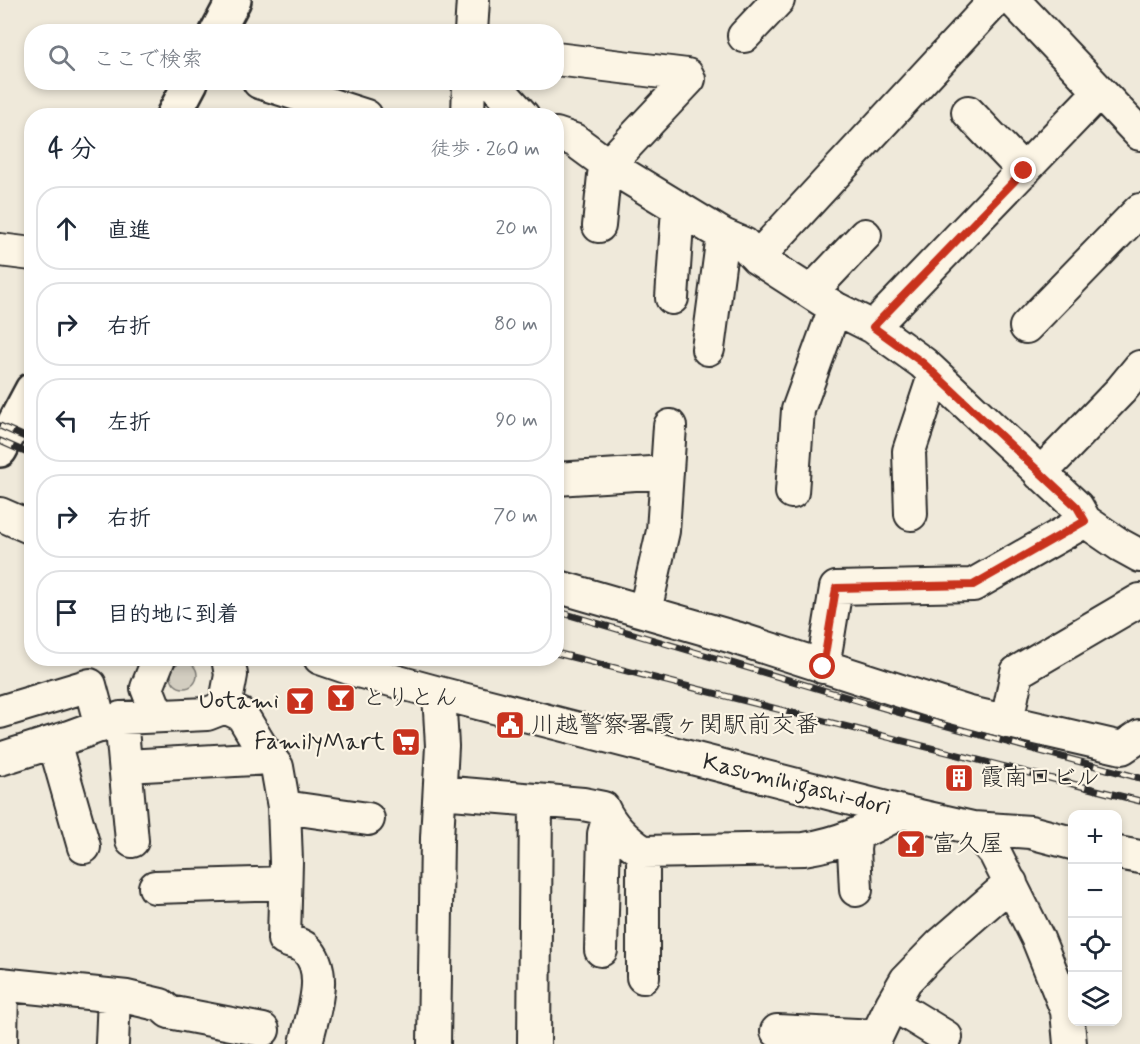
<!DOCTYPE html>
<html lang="ja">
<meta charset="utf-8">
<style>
:root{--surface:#fff;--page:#f2f2f3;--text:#1f2937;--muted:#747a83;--line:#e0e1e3}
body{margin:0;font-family:Mynerve,"Klee One",sans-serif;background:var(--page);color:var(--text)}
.controls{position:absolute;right:18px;bottom:18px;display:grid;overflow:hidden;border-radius:12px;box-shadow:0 3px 9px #0003}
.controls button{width:54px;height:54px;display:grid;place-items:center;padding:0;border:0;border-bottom:2px solid var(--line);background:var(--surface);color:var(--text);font:30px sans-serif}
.stop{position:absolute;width:18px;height:18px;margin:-14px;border:4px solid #c8321e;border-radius:50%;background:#fff}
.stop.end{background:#c8321e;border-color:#fff;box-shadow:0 2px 6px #0008}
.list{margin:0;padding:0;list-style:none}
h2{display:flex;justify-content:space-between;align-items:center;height:78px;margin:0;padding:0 24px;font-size:26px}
h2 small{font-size:20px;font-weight:400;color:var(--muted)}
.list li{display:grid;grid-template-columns:39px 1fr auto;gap:18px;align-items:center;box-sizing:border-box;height:84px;margin:0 12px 12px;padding:0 12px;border:2px solid var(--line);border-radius:24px}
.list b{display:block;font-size:22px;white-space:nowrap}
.list em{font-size:20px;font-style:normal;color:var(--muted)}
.icon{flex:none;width:33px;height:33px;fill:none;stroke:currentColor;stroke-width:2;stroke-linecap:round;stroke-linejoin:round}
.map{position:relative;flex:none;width:1140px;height:1044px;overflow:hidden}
.search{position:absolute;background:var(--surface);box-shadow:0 3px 9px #0003;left:24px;top:24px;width:540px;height:66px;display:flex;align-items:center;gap:15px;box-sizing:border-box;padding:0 21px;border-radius:24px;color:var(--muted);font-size:22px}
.panel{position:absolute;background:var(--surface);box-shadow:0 3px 9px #0003;left:24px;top:108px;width:540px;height:558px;border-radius:24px}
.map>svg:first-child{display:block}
</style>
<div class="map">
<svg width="1140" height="1044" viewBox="0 0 1140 1044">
<rect width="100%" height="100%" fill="#efe9da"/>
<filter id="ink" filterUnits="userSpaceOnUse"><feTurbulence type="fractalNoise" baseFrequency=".0167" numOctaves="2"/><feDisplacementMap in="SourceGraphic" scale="12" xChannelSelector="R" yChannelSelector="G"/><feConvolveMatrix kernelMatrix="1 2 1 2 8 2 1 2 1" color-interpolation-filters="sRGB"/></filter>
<g filter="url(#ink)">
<path fill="#d2cdc0" stroke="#7e7c76" stroke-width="1.5" d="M171 675a13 13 0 1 1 26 0a13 13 0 1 1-26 0Z"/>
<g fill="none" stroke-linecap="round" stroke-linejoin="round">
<g stroke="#2b2b2b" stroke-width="36">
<path id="minor" d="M 1013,0 L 1140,134
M 471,32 L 473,0
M 744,36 L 778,0
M 556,59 L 687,75 L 689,79 L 608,165 L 604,175 L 599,226
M 259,82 L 366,116
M 492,82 L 523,116
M 1099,92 L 873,327 L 923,363 L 1077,507 L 1085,521 L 1120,545 L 1140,556
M 968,112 L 1024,171
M 468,116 L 469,82
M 556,134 L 574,140 L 608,165 L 723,235 L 744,244 L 757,258 L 835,308 L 873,327
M 0,250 L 32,254
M 757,258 L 996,0
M 811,292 L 865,235
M 672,298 L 678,208
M 1026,327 L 1140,210
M 708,349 L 723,235
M 1040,474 L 1121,390 L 1140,367
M 556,479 L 667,472
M 792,492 L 798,410 L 835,308
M 0,514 L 32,528
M 911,514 L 909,451 L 934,376
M 556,586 L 736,638 L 966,712 L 1122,748 L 1140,736
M 645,611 L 663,531 L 670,426
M 320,658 L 358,671 L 439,693 L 902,812 L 973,828 L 1030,832 L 1072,843
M 823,667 L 836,588 L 973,585 L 1085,521
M 225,707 L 242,715 L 260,745 L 277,767 L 284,807 L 286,862 L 284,939 C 291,943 299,943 305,948 C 331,971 311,1017 306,1044
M 0,712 L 90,685 L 101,726
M 158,716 L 147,688 L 159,658
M 121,718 L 132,841
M 1007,722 L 1017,672 L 1140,600
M 54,742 L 84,847
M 0,759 L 69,737 L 121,718 L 207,714 L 225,707 L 231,675 L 228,658
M 126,766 L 270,758
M 440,792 L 583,804 L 603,808 C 611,826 627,841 643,852 L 804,849 C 843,843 867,830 902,812
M 284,807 L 368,819
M 973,828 L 995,853 L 1038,939 L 1067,1011 L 1070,1044
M 856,836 L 854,849 L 856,890
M 643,852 L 643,977
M 1118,853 L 1140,857
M 155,887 L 285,883
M 601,950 L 604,834 L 608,820
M 0,984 L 127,997 L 161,1005 L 169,1012 L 263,1030
M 892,1004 L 946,1037
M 777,1031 L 876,1036
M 1,1044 L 2,984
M 112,1044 L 114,996
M 434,1044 L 437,838 L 442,746 L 439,693
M 534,1044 L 536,800
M 873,1044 L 892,1004 L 906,980 L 941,944 L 1011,883"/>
</g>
<g stroke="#2b2b2b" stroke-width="38">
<path id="major" d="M 217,32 L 234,0
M 173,116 L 191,82
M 0,450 L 32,390"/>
</g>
<use href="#minor" stroke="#fcf5e5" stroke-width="32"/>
<use href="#major" stroke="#fcf5e5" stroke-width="33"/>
<g stroke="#2b2b2b" stroke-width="7">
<path id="rail" d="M 0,426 L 32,440
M 0,441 L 32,455
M 556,611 L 907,715 L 1140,778
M 556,653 L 1140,801"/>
</g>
<use href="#rail" stroke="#fcf5e5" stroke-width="4.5" stroke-dasharray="14" stroke-linecap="butt"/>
</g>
</g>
<g fill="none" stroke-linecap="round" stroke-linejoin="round" filter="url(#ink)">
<path stroke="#c8321e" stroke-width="8" d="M 823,667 L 836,588 L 973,585 L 1085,521 L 1077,507 L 923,363 L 873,327 L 1024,171"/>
</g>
<defs>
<g id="bar-square" transform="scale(1.5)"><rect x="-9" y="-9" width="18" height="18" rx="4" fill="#c8321e" stroke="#fcf5e5"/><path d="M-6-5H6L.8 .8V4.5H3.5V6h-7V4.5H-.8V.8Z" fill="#fff"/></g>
<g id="civic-square" transform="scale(1.5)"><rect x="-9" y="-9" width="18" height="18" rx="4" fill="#c8321e" stroke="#fcf5e5"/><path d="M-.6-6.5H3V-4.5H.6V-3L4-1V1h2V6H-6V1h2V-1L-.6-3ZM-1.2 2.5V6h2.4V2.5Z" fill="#fff"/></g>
<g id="supermarket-square" transform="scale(1.5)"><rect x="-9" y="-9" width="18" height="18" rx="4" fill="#c8321e" stroke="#fcf5e5"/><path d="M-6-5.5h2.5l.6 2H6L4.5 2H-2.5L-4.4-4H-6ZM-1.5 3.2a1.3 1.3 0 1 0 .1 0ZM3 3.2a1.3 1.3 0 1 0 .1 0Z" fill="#fff"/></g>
<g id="building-square" transform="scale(1.5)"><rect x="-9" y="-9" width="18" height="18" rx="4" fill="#c8321e" stroke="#fcf5e5"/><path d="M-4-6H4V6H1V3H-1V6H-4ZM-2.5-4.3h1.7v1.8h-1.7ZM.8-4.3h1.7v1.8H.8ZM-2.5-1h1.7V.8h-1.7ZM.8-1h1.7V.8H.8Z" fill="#fff"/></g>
</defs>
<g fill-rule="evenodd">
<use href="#bar-square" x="341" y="698"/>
<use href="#bar-square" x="300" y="701"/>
<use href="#civic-square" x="510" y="725"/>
<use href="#supermarket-square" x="406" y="742"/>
<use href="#building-square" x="959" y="778"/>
<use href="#bar-square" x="911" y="844"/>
</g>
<g text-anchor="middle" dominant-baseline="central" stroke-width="4.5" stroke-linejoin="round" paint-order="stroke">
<g font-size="24" fill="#2b2b2b" stroke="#fcf5e5" text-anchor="start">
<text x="362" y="698">とりとん</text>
<text x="279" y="701" text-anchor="end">Uotami</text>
<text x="531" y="725">川越警察署霞ヶ関駅前交番</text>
<text x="385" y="742" text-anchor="end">FamilyMart</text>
<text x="980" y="778">霞南口ビル</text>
<text x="932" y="844">富久屋</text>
</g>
<g font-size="24" fill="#2b2b2b" stroke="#fcf5e5">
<text transform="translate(797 785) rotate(14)">Kasumihigashi-dori</text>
</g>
</g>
</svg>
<div class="controls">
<button>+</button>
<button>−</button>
<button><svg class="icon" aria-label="locate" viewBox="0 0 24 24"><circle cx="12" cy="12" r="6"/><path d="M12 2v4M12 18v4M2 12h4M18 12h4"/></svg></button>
<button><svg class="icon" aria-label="layers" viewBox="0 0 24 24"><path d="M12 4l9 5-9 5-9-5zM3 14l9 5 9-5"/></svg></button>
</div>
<div class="stop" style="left:823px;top:667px"></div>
<div class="stop end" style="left:1024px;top:171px"></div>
<div class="search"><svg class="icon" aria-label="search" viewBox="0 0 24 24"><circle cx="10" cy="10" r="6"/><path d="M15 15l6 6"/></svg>ここで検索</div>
<section class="panel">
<h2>4 分<small>徒歩 · 260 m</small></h2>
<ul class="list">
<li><svg class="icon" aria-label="ahead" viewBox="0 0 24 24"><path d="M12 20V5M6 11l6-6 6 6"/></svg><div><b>直進</b></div><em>20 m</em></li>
<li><svg class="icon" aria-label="right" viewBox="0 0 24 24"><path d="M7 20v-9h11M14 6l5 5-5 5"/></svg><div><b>右折</b></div><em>80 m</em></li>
<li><svg class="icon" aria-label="left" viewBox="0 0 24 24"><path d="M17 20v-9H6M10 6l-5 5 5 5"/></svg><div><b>左折</b></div><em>90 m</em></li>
<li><svg class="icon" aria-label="right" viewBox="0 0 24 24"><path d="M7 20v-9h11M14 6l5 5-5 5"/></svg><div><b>右折</b></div><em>70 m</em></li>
<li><svg class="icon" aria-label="arrive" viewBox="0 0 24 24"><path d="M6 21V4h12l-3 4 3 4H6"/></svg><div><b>目的地に到着</b></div></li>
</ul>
</section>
</div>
